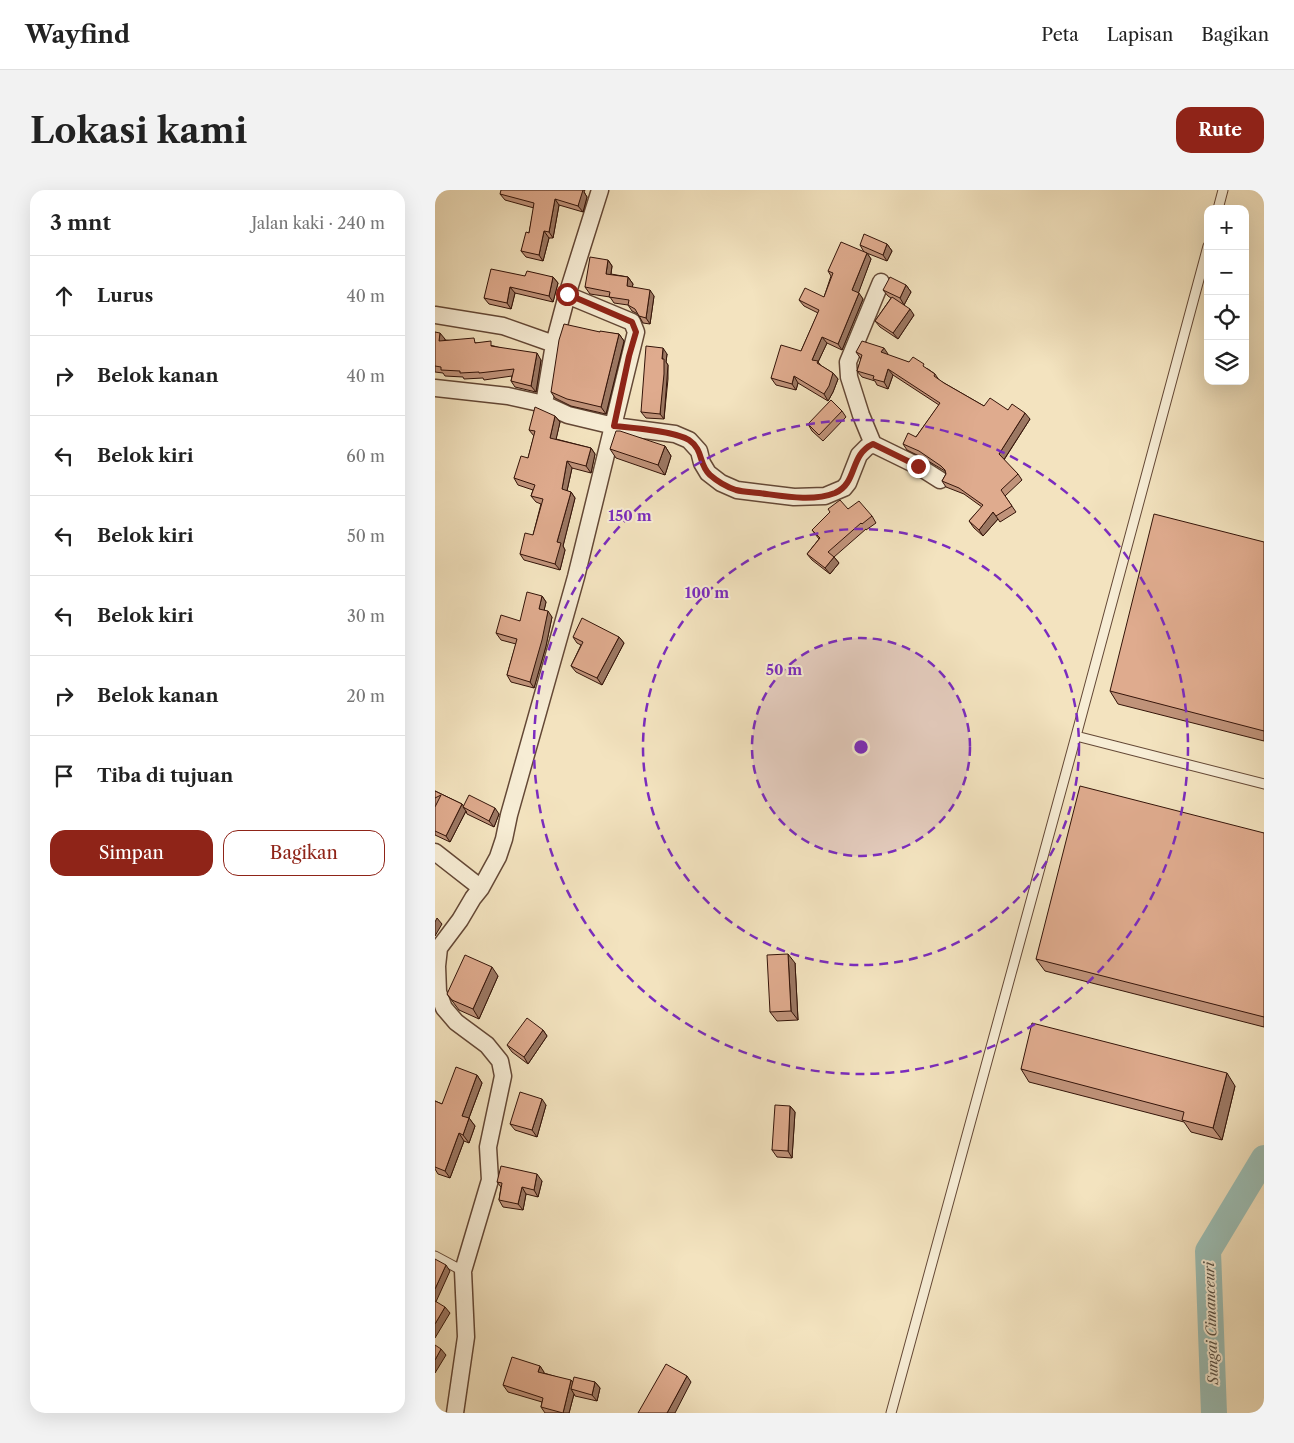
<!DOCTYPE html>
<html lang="id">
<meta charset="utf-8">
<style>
:root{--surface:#fff;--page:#f2f2f2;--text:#222;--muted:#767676;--line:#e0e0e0;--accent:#8f2418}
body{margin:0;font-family:"Libre Caslon Text",serif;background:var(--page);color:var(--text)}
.controls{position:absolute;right:15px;top:15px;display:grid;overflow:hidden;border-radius:10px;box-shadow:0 5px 20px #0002}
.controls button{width:45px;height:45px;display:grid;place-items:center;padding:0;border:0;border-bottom:1px solid var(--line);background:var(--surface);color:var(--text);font:25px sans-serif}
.stop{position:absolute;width:15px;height:15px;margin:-11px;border:4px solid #8f2418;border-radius:50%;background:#fff}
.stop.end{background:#8f2418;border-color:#fff;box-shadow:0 1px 5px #0008}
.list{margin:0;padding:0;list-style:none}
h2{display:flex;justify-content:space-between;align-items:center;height:65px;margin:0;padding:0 20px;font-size:21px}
h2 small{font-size:16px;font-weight:400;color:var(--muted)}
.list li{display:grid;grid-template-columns:32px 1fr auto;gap:15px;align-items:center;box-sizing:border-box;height:80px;padding:0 20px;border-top:1px solid var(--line)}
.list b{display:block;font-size:19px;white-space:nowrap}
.list em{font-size:16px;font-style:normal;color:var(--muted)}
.actions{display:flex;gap:10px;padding:15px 20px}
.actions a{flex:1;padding:11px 0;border:1px solid var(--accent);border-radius:15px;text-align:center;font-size:18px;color:var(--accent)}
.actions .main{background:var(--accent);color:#fff}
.icon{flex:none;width:28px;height:28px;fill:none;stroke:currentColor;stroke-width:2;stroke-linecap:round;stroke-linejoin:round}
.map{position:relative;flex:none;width:829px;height:1223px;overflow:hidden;border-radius:15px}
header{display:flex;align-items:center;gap:30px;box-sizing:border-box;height:70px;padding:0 25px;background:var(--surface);border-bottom:1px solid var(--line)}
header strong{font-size:24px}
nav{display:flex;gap:28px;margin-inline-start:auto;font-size:18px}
.intro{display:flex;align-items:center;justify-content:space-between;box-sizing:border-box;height:120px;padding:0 30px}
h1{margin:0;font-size:35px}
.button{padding:12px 22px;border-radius:15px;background:var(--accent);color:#fff;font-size:18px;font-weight:700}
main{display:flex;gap:30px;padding:0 30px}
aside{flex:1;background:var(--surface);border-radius:15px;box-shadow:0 5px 20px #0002}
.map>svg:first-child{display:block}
</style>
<header>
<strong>Wayfind</strong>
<nav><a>Peta</a><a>Lapisan</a><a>Bagikan</a></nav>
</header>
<div class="intro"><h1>Lokasi kami</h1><a class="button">Rute</a></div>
<main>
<aside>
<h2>3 mnt<small>Jalan kaki · 240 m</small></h2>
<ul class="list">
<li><svg class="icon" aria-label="ahead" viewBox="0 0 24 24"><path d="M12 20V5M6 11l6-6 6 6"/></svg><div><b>Lurus</b></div><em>40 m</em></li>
<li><svg class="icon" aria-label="right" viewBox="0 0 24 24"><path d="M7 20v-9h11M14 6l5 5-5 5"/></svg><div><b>Belok kanan</b></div><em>40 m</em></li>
<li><svg class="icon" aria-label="left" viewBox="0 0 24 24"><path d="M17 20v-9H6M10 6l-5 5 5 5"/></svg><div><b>Belok kiri</b></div><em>60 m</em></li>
<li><svg class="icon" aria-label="left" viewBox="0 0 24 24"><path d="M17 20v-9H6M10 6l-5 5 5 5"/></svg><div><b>Belok kiri</b></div><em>50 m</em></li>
<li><svg class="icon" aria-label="left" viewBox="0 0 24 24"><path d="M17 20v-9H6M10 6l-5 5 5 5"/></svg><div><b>Belok kiri</b></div><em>30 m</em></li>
<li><svg class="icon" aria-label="right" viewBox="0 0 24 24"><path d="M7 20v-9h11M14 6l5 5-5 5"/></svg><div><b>Belok kanan</b></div><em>20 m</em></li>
<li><svg class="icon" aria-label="arrive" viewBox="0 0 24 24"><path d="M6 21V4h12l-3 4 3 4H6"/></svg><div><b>Tiba di tujuan</b></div></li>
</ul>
<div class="actions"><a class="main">Simpan</a><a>Bagikan</a></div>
</aside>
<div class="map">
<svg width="829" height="1223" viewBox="0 0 829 1223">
<rect width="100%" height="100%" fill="#f3e3bf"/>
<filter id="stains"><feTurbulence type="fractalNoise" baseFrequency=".004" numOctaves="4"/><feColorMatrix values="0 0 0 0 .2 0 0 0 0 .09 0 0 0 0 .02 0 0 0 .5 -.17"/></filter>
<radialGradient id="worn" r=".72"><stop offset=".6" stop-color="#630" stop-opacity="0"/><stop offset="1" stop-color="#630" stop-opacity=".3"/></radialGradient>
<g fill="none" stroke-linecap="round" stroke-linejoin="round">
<path stroke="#9bbeb5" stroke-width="26" d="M 779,1223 L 773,1061 L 829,968"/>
<g stroke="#644836" stroke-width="11">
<path id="lane" d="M 783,19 L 788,0
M 641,546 L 829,594
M 0,1066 L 28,1081
M 456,1223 L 641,546 L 773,56"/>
</g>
<g stroke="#644836" stroke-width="19">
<path id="street" d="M 0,125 L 68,136 L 119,154 L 132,105 L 165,0
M 0,198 L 73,206 L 109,214 L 133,225 L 179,236 L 240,244 L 254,250 L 264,261 L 267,273 L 273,283 L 286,293 L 302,300 L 359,307 L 390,306 L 409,298 L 413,293 L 424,265 L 432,257 L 438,254 L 483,276 L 505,290
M 109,214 L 119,154
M 438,254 L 426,225 L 414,187 L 413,172 L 446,92
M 0,662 L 46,698
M 20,1223 L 31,1147 L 28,1081 L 55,990 L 53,957 L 68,886 L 65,871 L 52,855 L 21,832 L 9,818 L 3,802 L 2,776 L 4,758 L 25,730 L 38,708 L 46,698 L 63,667 L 69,649 L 74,625 L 141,387 L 201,142 L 197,132 L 132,105"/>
</g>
<use href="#lane" stroke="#f7edd5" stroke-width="9"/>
<use href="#street" stroke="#f7edd5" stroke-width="16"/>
</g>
<path fill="#c0937a" stroke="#341409" d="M 149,2 L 152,7 L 148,22 L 124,15 L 118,48 L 114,48 L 108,71 L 91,67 L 86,61 L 94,43 L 99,18 L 70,10 L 65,4 Z
M 452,54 L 457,61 L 452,71 L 429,62 L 425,55 Z
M 432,63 L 436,69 L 423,103 L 428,109 L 407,160 L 392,153 L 383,172 L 385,175 L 398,183 L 403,189 L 398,202 L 393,211 L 363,193 L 361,200 L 341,195 L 336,188 L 366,161 L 383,123 L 369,116 L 364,110 L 389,107 L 396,86 L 393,81 Z
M 173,70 L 177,76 L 176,84 L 193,87 L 198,94 L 197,97 L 219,106 L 215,134 L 208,133 L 203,124 L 197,121 L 193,115 L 179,113 L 175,107 L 155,104 L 150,97 Z
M 90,86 L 118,87 L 123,93 L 118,112 L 80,103 L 76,119 L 54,114 L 49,108 Z
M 471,95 L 476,102 L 469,115 L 479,125 L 463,149 L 445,137 L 440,131 L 456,108 L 453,106 L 448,100 Z
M 0,142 L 10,149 L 10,150 L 42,153 L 59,156 L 106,170 L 101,202 L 80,197 L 76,191 L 77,186 L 49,190 L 48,188 L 29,189 L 28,187 L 10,186 L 8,183 L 0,182 Z
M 165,142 L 184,144 L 189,151 L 171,224 L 136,216 L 120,208 L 116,202 Z
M 421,162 L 453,164 L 452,165 L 493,179 L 500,184 L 504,190 L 509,193 L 549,216 L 573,220 L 595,229 L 569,270 L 583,284 L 587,290 L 570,306 L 581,322 L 565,332 L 563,329 L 548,346 L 539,338 L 534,331 L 547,317 L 529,304 L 511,297 L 507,291 L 511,284 L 510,281 L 488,268 L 472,260 L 468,254 L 481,247 L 504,215 L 458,185 L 453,199 L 442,195 L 440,191 L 427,187 L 422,181 L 426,169 Z
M 232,164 L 231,172 L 233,175 L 233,189 L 229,229 L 211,228 L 206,222 Z
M 407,221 L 411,227 L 388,251 L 377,241 L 373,234 Z
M 120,226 L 125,232 L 121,249 L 156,258 L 160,264 L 156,283 L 137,278 L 132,301 L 136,302 L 140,308 L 128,356 L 130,360 L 125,380 L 89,370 L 85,364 L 98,345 L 106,314 L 101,312 L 96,306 L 98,300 L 83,295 L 79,288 L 93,268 L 99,246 L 94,240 Z
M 230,256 L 236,266 L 230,285 L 181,268 L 175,259 Z
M 413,319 L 437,326 L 441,333 L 431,340 L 431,339 L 399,367 L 404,373 L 395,384 L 377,370 L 372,364 L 384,349 L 377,340 Z
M 829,352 L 829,551 L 683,514 L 675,501 Z
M 107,406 L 111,412 L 109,420 L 117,427 L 111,456 L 99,498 L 76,492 L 72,485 L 81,454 L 66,450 L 61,443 L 85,431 Z
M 138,447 L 184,447 L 189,453 L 167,495 L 141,482 L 136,476 L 146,455 L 142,453 Z
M 0,601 L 27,614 L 28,616 L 64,624 L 59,637 L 32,624 L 31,621 L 15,652 L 0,645 Z
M 829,643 L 829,837 L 610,781 L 601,769 Z
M 360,773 L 363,830 L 342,831 L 335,822 Z
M 63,786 L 44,829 L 24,820 L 12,804 Z
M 108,840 L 112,846 L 93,874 L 77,862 L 72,855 Z
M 586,879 L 800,896 L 787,950 L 756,942 L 749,932 L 594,892 Z
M 42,885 L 47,893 L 34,928 L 40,936 L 34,953 L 29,951 L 15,988 L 3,984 L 0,979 L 0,911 L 7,914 Z
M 111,915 L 102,947 L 80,940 L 75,934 Z
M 355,916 L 360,922 L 357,968 L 342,967 L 337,960 Z
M 107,991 L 103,1007 L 91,1004 L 88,1020 L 68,1017 L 64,1010 L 66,997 L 62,992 Z
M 105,1176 L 109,1183 L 138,1192 L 160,1192 L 165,1198 L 162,1211 L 140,1206 L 139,1204 L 134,1223 L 110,1223 L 106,1217 L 107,1212 L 73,1202 L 68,1195 Z"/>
<path fill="#9c7863" stroke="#341409" d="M 144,0 L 150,0 L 149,2 L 152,7 L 148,22 L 143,16 Z
M 120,9 L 124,15 L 118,48 L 114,42 Z
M 109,41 L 114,48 L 108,71 L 104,65 Z
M 452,54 L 457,61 L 452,71 L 448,65 Z
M 432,63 L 436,69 L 422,107 L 417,100 Z
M 173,70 L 177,76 L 175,90 L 171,84 Z
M 118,87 L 123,93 L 118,112 L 114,106 Z
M 193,87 L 198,94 L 196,103 L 192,96 Z
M 471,95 L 476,102 L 469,115 L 465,108 Z
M 75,97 L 80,103 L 76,119 L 72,113 Z
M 215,100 L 219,106 L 215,134 L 211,128 Z
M 424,103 L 428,109 L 407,160 L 403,154 Z
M 475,119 L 479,125 L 463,149 L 458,143 Z
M 5,143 L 10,149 L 9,157 L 4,151 Z
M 184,144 L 189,151 L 171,224 L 166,217 Z
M 387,147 L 392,153 L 383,172 L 387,177 L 377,170 Z
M 228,158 L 232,164 L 231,172 L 233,175 L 229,229 L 225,224 Z
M 449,158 L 453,164 L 450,169 L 446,162 Z
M 102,163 L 106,170 L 101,202 L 96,196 Z
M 453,179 L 458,185 L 453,199 L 449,192 Z
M 398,183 L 403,189 L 398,202 L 393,211 L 389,204 Z
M 359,186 L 363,193 L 361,200 L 357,194 Z
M 590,223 L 595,229 L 568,271 L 564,264 Z
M 120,226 L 125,232 L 120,254 L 115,248 Z
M 230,256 L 236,266 L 230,285 L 223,275 Z
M 156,258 L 160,264 L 156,283 L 151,276 Z
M 132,271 L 137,278 L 131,305 L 127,299 Z
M 136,302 L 140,308 L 128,356 L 130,360 L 125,380 L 120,374 L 122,352 Z
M 558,322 L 563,329 L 548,346 L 544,340 Z
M 399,367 L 404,373 L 395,384 L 390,378 Z
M 107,406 L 111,412 L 108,425 L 104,419 Z
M 113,421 L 117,427 L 111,456 L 99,498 L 95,492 Z
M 184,447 L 189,453 L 167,495 L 162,488 Z
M 27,614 L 30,618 L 28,617 L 31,621 L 15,652 L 11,646 Z
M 60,618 L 64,624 L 59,637 L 54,631 Z
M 2,728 L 7,734 L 0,746 L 0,732 Z
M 353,764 L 360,773 L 363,830 L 356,821 Z
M 57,777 L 63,786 L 44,829 L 38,819 Z
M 108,840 L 112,846 L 93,874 L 89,867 Z
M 792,883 L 800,896 L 787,950 L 778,938 Z
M 42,885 L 47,893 L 32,933 L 27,926 Z
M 107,909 L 111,915 L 102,947 L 97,940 Z
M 355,916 L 360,922 L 357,968 L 353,961 Z
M 34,928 L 40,936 L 34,953 L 28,945 Z
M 24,943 L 29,951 L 15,988 L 10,981 Z
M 102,984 L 107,991 L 103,1007 L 99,1000 Z
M 87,997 L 91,1004 L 88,1020 L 83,1014 Z
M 11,1075 L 15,1081 L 0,1114 L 0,1099 Z
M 10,1117 L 15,1123 L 0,1148 L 0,1134 Z
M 6,1159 L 11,1165 L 0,1183 L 0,1170 Z
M 105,1176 L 109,1182 L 108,1188 L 103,1182 Z
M 252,1186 L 256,1192 L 240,1223 L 232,1223 Z
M 136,1190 L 141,1196 L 136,1199 L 139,1204 L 134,1223 L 128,1223 Z
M 160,1192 L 165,1198 L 162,1211 L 157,1205 Z"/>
<path fill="#dfab8e" stroke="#341409" d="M 66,0 L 148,0 L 143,16 L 120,9 L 114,42 L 109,41 L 104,65 L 86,61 L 91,42 L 94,43 L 99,13 L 65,4 Z
M 429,44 L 452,54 L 448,65 L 425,55 Z
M 406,52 L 432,63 L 417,100 L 424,103 L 403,154 L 387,147 L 377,170 L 383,171 L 382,173 L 398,183 L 394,196 L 389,204 L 359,186 L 357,194 L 336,188 L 346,155 L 366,161 L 384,120 L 364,110 L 370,98 L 389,107 L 398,83 L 393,81 Z
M 155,67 L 173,70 L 171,84 L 193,87 L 192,96 L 215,100 L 211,128 L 204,126 L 200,119 L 193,115 L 194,110 L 174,107 L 175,102 L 150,97 Z
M 56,79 L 90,86 L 92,81 L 118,87 L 114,106 L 75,97 L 72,113 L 49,108 Z
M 455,87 L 471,95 L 465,108 L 448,100 Z
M 457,107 L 475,119 L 458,143 L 440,131 Z
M 129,134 L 165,142 L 165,141 L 184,144 L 166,217 L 132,209 L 116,202 L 124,150 Z
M 0,142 L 5,143 L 4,151 L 39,148 L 40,153 L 56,151 L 56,156 L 102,163 L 96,196 L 76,191 L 79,179 L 44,183 L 44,182 L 25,183 L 25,181 L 6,180 L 6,177 L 0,176 Z
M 427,151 L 449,158 L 446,162 L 474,172 L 478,167 L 489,174 L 488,176 L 500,184 L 499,186 L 509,193 L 549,216 L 555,208 L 573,220 L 577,214 L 590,223 L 564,264 L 583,284 L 566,300 L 577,316 L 561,326 L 558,322 L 544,340 L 534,331 L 548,315 L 524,298 L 507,291 L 511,284 L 510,280 L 506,276 L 484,261 L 468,254 L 473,243 L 481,247 L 505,213 L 453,179 L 449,192 L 438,189 L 439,186 L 422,181 L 427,165 L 421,162 Z
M 211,156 L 228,158 L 227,169 L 229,169 L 229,184 L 225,224 L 206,222 Z
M 396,210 L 407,221 L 384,245 L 373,234 Z
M 100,217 L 120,226 L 115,248 L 156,258 L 151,276 L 132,271 L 127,299 L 136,302 L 122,352 L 126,353 L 120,374 L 85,364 L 90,343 L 98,345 L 108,309 L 96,306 L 100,295 L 79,288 L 86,266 L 93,268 L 100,241 L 94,240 Z
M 181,241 L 185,241 L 230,256 L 223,275 L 175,259 Z
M 405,310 L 413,319 L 424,311 L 437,326 L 427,334 L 426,333 L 393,362 L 399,367 L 390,378 L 372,364 L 385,348 L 377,340 L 395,322 L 393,319 Z
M 719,324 L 829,352 L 829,541 L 675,501 Z
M 92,402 L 107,406 L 104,419 L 113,421 L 107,450 L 95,492 L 72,485 L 82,449 L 61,443 L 66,425 L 85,431 Z
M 147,428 L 184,447 L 162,488 L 136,476 L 148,452 L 138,447 Z
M 645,596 L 829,643 L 829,827 L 601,769 Z
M 0,601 L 27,614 L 11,646 L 0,641 L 0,617 L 6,605 L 0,608 Z
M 34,605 L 60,618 L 54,631 L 28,617 Z
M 353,764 L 356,821 L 335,822 L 332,765 Z
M 30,765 L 57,777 L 38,819 L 17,810 L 12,804 Z
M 92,828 L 108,840 L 89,867 L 72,855 Z
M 597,833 L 792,883 L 778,938 L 747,930 L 749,922 L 586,879 Z
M 21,877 L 42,885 L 27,926 L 34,928 L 28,945 L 24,943 L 10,981 L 0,977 L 0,911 L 7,914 Z
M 85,902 L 107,909 L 97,940 L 75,934 Z
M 340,915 L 355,916 L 353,961 L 337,960 Z
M 66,976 L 102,984 L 99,1000 L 87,997 L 83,1014 L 64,1010 L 67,993 L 62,992 Z
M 0,1069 L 11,1075 L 0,1099 Z
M 0,1111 L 10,1117 L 0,1134 Z
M 0,1155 L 6,1159 L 0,1170 Z
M 77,1167 L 105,1176 L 103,1182 L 136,1190 L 128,1223 L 106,1217 L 108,1208 L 68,1195 Z
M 231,1174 L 252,1186 L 232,1223 L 203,1223 Z
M 139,1187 L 160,1192 L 157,1205 L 136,1199 Z"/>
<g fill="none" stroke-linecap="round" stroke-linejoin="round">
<path stroke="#8f2418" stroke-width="6" d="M 132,104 L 197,132 L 201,142 L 194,166 L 179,236 C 198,238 240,241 254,250 C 269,260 263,274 275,285 C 283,292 292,297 301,300 C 309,302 317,302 324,303 C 348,306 377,312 400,303 C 423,293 414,265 438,254 L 483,276"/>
</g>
<circle cx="426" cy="557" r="109" fill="#7b2cbf" fill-opacity=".12"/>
<g fill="none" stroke="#7b2cbf" stroke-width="2.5" stroke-dasharray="9 6">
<circle cx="426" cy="557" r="109"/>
<circle cx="426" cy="557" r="218"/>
<circle cx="426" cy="557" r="327"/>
</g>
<g text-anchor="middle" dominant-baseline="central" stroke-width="4" stroke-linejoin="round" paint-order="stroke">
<g font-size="14" font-style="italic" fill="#585045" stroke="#f7edd5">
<text transform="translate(776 1133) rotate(-92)">Sungai Cimanceuri</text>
</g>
</g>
<circle cx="426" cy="557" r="8" fill="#7b2cbf" stroke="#f7edd5" stroke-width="2.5"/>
<g font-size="15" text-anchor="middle" font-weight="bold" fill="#7b2cbf" stroke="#f7edd5" stroke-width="4" stroke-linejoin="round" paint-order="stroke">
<text x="195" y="331">150 m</text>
<text x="272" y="408">100 m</text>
<text x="349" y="485">50 m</text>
</g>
<rect width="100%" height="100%" filter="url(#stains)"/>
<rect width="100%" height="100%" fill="url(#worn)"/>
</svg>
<div class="controls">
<button>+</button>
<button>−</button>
<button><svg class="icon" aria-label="locate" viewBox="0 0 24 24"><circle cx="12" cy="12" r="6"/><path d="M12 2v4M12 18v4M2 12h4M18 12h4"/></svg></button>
<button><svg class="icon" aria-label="layers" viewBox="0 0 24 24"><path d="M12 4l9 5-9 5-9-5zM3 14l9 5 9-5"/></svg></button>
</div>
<div class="stop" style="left:132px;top:104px"></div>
<div class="stop end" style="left:483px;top:276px"></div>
</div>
</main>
